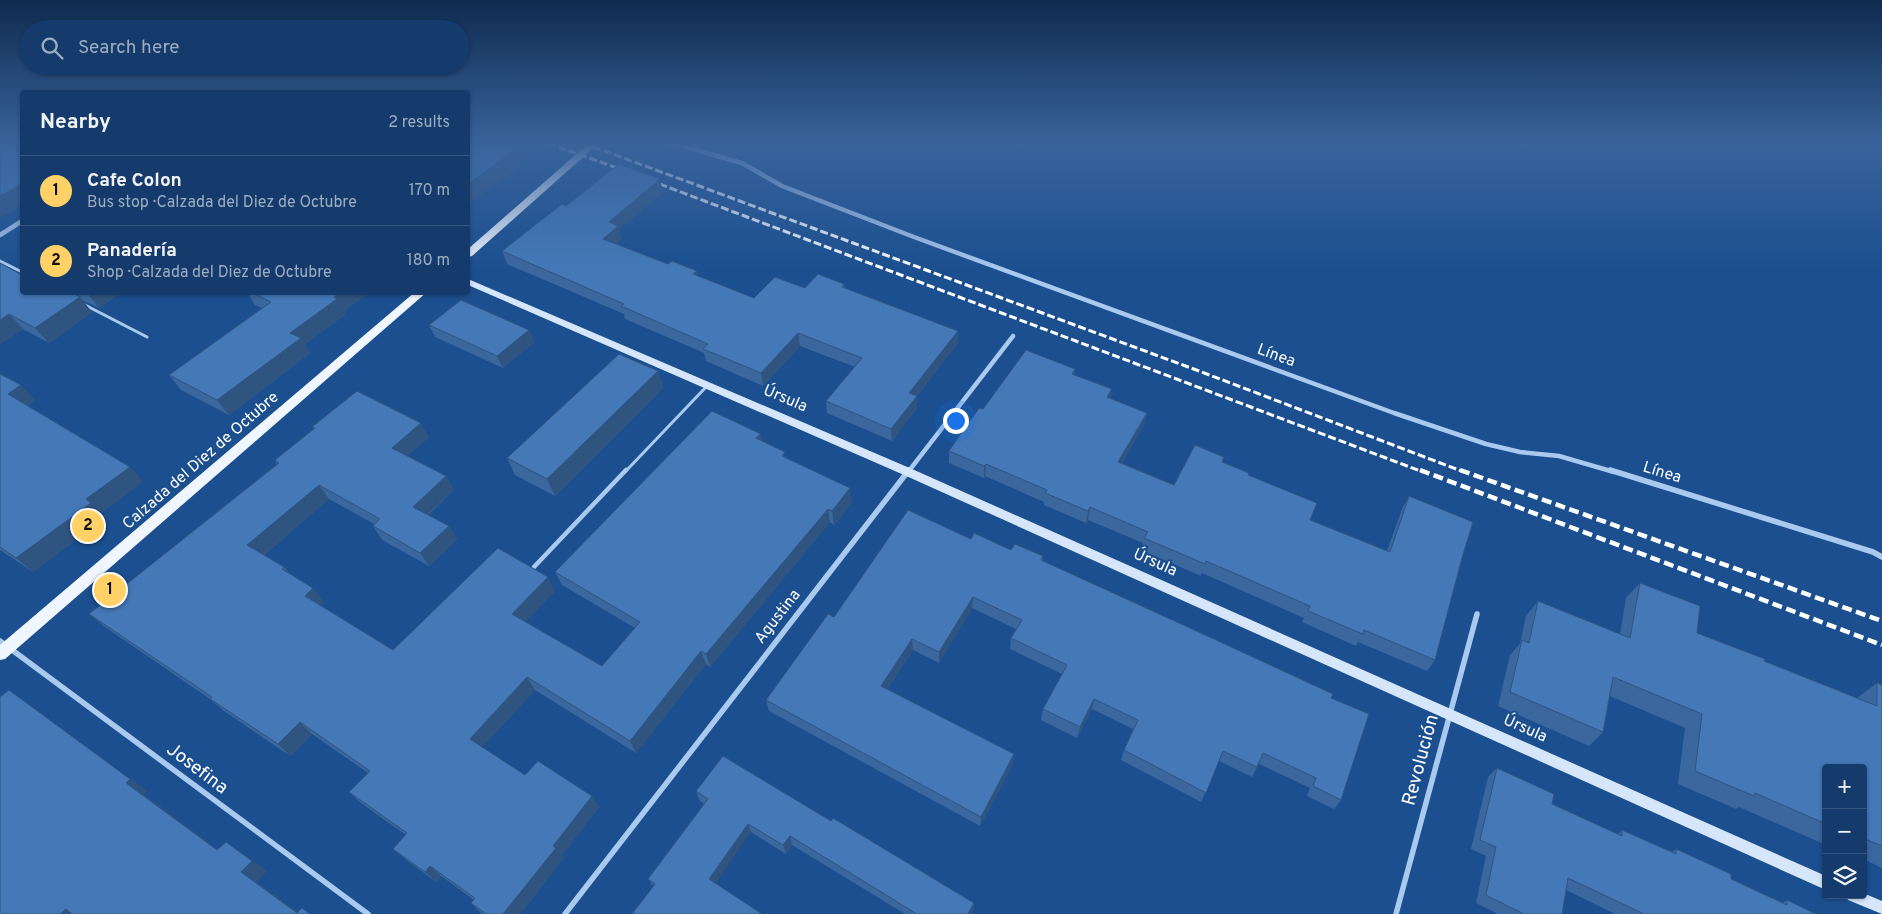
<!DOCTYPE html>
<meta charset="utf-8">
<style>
:root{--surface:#143b6b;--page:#214673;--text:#f1f3f6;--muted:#9dadc1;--line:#33557e;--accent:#ffd166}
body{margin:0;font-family:Overpass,sans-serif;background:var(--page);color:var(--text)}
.controls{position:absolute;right:15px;bottom:15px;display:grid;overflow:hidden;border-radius:5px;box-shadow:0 1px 4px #0004}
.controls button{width:45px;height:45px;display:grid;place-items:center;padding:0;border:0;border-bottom:1px solid var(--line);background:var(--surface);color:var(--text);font:25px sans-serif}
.you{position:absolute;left:955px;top:420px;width:18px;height:18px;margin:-12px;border:4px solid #fff;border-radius:50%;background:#1a73e8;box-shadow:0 0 0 8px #1a73e833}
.badge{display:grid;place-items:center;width:32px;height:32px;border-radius:50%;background:var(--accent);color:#111;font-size:16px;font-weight:700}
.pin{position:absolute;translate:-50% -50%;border:2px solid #fff;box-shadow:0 1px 5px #0006}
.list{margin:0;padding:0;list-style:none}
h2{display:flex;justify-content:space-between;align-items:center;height:65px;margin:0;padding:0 20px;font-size:21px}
h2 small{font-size:16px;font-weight:400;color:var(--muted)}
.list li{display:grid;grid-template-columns:32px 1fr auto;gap:15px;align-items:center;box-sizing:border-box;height:70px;padding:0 20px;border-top:1px solid var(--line)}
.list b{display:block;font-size:19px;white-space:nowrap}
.list p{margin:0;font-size:16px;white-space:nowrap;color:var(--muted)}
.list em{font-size:16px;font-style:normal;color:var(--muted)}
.icon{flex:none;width:28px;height:28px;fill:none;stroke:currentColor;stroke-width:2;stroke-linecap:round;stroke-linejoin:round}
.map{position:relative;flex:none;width:1882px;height:914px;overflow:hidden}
.search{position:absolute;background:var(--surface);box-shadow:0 1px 4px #0004;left:20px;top:20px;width:450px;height:55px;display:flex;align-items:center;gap:12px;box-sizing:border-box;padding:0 18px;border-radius:28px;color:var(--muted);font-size:19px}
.panel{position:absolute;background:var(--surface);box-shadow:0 1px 4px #0004;left:20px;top:90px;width:450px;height:205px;border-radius:5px}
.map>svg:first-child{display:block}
</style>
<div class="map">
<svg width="1882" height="914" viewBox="0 0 1882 914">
<rect width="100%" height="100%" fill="#1b4f8f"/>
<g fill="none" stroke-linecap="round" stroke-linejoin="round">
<path stroke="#a9c9ee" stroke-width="3" d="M 0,261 L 22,272
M 85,305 L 147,337
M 625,472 L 707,386"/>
<path stroke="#a9c9ee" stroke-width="4.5" d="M 534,567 L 626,470"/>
<path stroke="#a9c9ee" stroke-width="4.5" d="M 672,143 L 742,163 L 782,186 L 914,237 L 1394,413 L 1486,444 L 1520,452 L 1559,456 L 1614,472
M 0,235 L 22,221
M 908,472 L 1013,336"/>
<path stroke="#a9c9ee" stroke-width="5.5" d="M 1610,470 L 1873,552 L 1882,557
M 0,641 L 368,914
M 565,914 L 909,470
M 1396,914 L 1477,614"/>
<path fill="#d6e6fa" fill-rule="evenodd" d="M 468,279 L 912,469 L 1826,876 L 1826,890 L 904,475 L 468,285 Z
M 1863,893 L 1882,901 L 1882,914 L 1848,900 L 1846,895 L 1863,895 Z"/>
<path fill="#f0f6ff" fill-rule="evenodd" d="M 589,143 L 599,143 L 472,256 L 468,257 L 468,249 Z
M 415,292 L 427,292 L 5,659 L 0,660 L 0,645 Z"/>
<path stroke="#fff" stroke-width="3" stroke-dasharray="8 3" stroke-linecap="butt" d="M 548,143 L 628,172
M 583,143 L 1199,371 L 1464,472
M 649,180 L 1423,472"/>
<path stroke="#fff" stroke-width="4.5" stroke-dasharray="10 4.5" stroke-linecap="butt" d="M 1420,470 L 1882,645
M 1460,470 L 1882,621"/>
</g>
<path fill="#3a679d" d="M 663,192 L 619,230 L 622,239 L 616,244 L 668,264 L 697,271 L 698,276 L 754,298 L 805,288 L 844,284 L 845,288 L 958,331 L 958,343 L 917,396 L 917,408 L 892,441 L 827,413 L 826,401 L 855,367 L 800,346 L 763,386 L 706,361 L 704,353 L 625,319 L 624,314 L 507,264 L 502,251 Z
M 0,263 L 22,292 L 122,292 L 99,308 L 82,300 L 92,312 L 49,343 L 23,329 L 0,344 Z
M 247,292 L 370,292 L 344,311 L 346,314 L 305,344 L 310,353 L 229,415 L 181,390 L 169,375 L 262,308 L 255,305 Z
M 429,325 L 529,330 L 534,342 L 503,368 L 435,337 Z
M 1075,369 L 1074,375 L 1110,398 L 1147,413 L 1144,425 L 1122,463 L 1174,485 L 1224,457 L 1222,462 L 1249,475 L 1310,520 L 1387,551 L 1402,509 L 1409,496 L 1462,558 L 1435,660 L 1427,671 L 1358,642 L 1356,646 L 1302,622 L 1304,618 L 1202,573 L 1201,576 L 1141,550 L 1143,543 L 1088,520 L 1086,523 L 1044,505 L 1044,502 L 985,476 L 984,478 L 949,463 L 949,451 Z
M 658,371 L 663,388 L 555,496 L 515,475 L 507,458 Z
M 0,374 L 35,400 L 27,406 L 143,481 L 101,513 L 106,517 L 33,572 L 0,550 Z
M 312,427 L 429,437 L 407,456 L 446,476 L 454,490 L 428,515 L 449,526 L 457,539 L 429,566 L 382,540 L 373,526 L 374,524 L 329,499 L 264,555 L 284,567 L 290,574 L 324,602 L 320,605 L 393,650 L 555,591 L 525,622 L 602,666 L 635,628 L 562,585 L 555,572 L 762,441 L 852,502 L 834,525 L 830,522 L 710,667 L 706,664 L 636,753 L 535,690 L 482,747 L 525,775 L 599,807 L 562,855 L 564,858 L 520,914 L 482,914 L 471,903 L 474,900 L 441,876 L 436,882 L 405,859 L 393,849 L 406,835 L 361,803 L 349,792 L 368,773 L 312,734 L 290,756 L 224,711 L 210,699 L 105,627 L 89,614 L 277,464 L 275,460 L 314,429 Z
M 971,539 L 1011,550 L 1043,556 L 1043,561 L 1331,698 L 1341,800 L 1334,809 L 1307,796 L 1310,788 L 1259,764 L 1252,777 L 1219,761 L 1201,802 L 1121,760 L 1124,750 L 1133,729 L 1092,709 L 1077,738 L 1041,720 L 1043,709 L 1062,674 L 1010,649 L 1011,638 L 1016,629 L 972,608 L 939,663 L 913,650 L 887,689 L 1014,754 L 1013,764 L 980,826 L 769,711 L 766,700 L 834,617 Z
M 1640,583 L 1697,633 L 1764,661 L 1857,698 L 1877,683 L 1882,685 L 1882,868 L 1863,859 L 1863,768 L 1826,768 L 1826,845 L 1739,807 L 1736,809 L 1678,784 L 1685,728 L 1610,696 L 1603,732 L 1589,746 L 1498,706 L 1510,655 L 1520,644 L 1526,616 L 1538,601 L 1620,634 L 1626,598 Z
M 1497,768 L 1552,804 L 1618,834 L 1622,830 L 1672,852 L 1676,849 L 1731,879 L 1782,903 L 1787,900 L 1816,914 L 1615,914 L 1566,890 L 1562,914 L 1498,914 L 1476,903 L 1486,856 L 1471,849 L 1488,777 Z
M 696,791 L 831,821 L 974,903 L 973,911 L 972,914 L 905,914 L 792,845 L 786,854 L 751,832 L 653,886 L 648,879 L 704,804 L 700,801 Z"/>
<path fill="#305480" d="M 515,150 L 521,166 L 470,203 L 468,197 L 468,184 Z
M 660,179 L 663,192 L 619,230 L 622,239 L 607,251 L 603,239 L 609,222 Z
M 22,184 L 22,205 L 0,218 L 0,196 Z
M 697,271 L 699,283 L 693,274 Z
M 87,292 L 122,292 L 99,308 L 87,293 Z
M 341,292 L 370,292 L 344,311 L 346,314 L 305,344 L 310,353 L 229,415 L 217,400 L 290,333 Z
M 80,297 L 92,312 L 49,343 L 35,328 Z
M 9,314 L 23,329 L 0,344 L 0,320 Z
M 529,330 L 534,342 L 503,368 L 497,356 Z
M 958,331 L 958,343 L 910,405 L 909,393 Z
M 798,333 L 800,346 L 763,386 L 761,373 Z
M 658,371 L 663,388 L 555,496 L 547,479 Z
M 21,385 L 35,400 L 22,409 L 8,394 Z
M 1112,389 L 1110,402 L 1107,397 Z
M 917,396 L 917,408 L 892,441 L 891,429 Z
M 1147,413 L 1144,425 L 1115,474 L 1118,462 Z
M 421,423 L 429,437 L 400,462 L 392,448 Z
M 761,434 L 764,448 L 756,438 Z
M 986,464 L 985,476 L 984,478 L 984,466 Z
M 130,467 L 143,481 L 101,513 L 106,517 L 33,572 L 16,558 L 86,499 Z
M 446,476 L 454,490 L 421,520 L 413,507 Z
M 319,485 L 329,499 L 259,559 L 247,545 Z
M 850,488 L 852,502 L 834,525 L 832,511 Z
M 1090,507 L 1088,520 L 1086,523 L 1088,511 Z
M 828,509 L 830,522 L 710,667 L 706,654 Z
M 449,526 L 457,539 L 429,566 L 420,553 Z
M 548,577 L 555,591 L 520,627 L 512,614 Z
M 313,588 L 324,602 L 316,609 L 305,596 Z
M 973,597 L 972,608 L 939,663 L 939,652 Z
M 912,639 L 913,650 L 882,697 L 881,686 Z
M 701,651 L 706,664 L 636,753 L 630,741 Z
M 527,677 L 535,690 L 479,751 L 470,739 Z
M 9,690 L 147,791 L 144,794 L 233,861 L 217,850 L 126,783 Z
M 1094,699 L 1092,709 L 1077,738 L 1080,727 Z
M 300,722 L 312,734 L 290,756 L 278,744 Z
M 1014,754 L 1013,764 L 980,826 L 981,817 Z
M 592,796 L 599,807 L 562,855 L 564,858 L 520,914 L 503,914 L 553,846 Z
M 748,824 L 751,832 L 713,887 L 709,879 Z
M 790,836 L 792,845 L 786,854 L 783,845 Z
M 226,842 L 267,871 L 257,882 L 300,914 L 298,914 L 241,872 Z
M 430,866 L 441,876 L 436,882 L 425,872 Z
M 974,903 L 973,911 L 972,914 L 968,914 Z
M 66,909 L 77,914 L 60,914 Z"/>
<path fill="#4478b7" stroke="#305480" d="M 0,143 L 22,143 L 22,184 L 0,196 Z
M 468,143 L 495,143 L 515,150 L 468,184 Z
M 619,164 L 660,179 L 609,222 L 618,226 L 603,239 L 668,264 L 672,261 L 697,271 L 693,274 L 754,298 L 775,277 L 805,288 L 818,274 L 844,284 L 842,287 L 958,331 L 909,393 L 917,396 L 891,429 L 826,401 L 862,358 L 798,333 L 761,373 L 703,349 L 708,344 L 621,306 L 624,304 L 502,251 L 562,204 L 566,206 Z
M 0,263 L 22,275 L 22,292 L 71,292 L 80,297 L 35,328 L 9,314 L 0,320 Z
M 251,292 L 341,292 L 334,297 L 337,299 L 290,333 L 301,338 L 217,400 L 169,375 L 271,302 Z
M 461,300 L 529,330 L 497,356 L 429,325 Z
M 1026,350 L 1075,369 L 1072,374 L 1112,389 L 1107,397 L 1147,413 L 1118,462 L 1174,485 L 1195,445 L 1224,457 L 1222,462 L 1249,473 L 1248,475 L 1317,503 L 1310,520 L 1390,552 L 1409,496 L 1473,522 L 1462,558 L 1435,660 L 1364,630 L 1363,634 L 1308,611 L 1310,606 L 1206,561 L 1205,564 L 1144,538 L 1148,532 L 1090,507 L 1088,511 L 1045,493 L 1047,490 L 986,464 L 984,466 L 949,451 L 979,408 L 983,409 Z
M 619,354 L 658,371 L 547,479 L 507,458 Z
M 0,374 L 21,385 L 8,394 L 130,467 L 86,499 L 91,503 L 16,558 L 0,547 Z
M 357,391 L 421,423 L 392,448 L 446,476 L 413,507 L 449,526 L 420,553 L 373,526 L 380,519 L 319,485 L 247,545 L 284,567 L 282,569 L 313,588 L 305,596 L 393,650 L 498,548 L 548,577 L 512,614 L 602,666 L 640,622 L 555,572 L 712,411 L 761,434 L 756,438 L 785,452 L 782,456 L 850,488 L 832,511 L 828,509 L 706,654 L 701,651 L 630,741 L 527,677 L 470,739 L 525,775 L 538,761 L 592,796 L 553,846 L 556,848 L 503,914 L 486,914 L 471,903 L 475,898 L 430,866 L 425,872 L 393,849 L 407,833 L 349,792 L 370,771 L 300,722 L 278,744 L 210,699 L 212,697 L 89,614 L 279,463 L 275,460 L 315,428 L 312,427 Z
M 908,510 L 971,539 L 974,533 L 1011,550 L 1015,544 L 1043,556 L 1041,560 L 1214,639 L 1333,694 L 1331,698 L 1369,714 L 1341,800 L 1313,786 L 1316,778 L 1263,753 L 1257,767 L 1223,751 L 1206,793 L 1124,750 L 1138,720 L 1094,699 L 1080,727 L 1043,709 L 1067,665 L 1011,638 L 1022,620 L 973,597 L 939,652 L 912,639 L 881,686 L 1014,754 L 981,817 L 766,700 L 828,614 L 834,617 Z
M 1640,583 L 1700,606 L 1697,633 L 1765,659 L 1764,661 L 1877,706 L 1877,683 L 1882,685 L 1882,846 L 1863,838 L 1863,768 L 1826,768 L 1826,824 L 1755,793 L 1754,796 L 1695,771 L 1702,714 L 1613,677 L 1603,732 L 1510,692 L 1522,640 L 1529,643 L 1538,601 L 1630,638 Z
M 9,690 L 130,779 L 126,783 L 217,850 L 226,842 L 252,861 L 241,872 L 297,913 L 302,908 L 310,914 L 72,914 L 66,909 L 60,914 L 0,914 L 0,697 Z
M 723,756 L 831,821 L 833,818 L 974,903 L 968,914 L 917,914 L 790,836 L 783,845 L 748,824 L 709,879 L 762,914 L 632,914 L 655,884 L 648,879 L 708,799 L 696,791 Z
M 1497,768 L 1554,794 L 1552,804 L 1622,836 L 1622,830 L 1676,854 L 1676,849 L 1731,874 L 1731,879 L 1787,905 L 1787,900 L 1816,914 L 1644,914 L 1568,878 L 1562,914 L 1524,914 L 1486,895 L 1496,847 L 1480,840 Z"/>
<linearGradient id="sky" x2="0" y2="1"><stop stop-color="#0f2b4f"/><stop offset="0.53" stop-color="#39639b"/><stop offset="1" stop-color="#39639b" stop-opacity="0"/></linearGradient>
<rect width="1882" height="271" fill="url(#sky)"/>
<g text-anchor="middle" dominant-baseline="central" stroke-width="4" stroke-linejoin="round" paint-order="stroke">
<g font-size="16" fill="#fff" stroke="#1b4f8f">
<text transform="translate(1276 356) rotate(20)">Línea</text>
<text transform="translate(785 399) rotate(23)">Úrsula</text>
<text transform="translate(201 461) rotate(-41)">Calzada del Diez de Octubre</text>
<text transform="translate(1662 473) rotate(17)">Línea</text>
<text transform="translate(1155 563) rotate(24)">Úrsula</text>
<text transform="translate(778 617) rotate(-52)">Agustina</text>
<text transform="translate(1525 729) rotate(24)">Úrsula</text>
</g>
<g font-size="19" fill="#fff" stroke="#1b4f8f">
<text transform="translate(1421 760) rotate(-75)">Revolución</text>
<text transform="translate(197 769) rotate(37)">Josefina</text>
</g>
</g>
</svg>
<div class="controls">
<button>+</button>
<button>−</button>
<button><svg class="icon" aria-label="layers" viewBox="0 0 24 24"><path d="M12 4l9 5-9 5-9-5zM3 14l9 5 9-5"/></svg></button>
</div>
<div class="you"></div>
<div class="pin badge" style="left:110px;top:590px">1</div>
<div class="pin badge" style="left:88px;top:526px">2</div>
<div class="search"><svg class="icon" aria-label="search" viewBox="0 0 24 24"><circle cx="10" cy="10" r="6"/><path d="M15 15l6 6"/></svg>Search here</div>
<section class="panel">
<h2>Nearby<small>2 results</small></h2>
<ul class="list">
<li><span class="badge">1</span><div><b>Cafe Colon</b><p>Bus stop · Calzada del Diez de Octubre</p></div><em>170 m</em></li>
<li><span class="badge">2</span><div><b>Panadería</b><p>Shop · Calzada del Diez de Octubre</p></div><em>180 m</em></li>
</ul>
</section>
</div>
